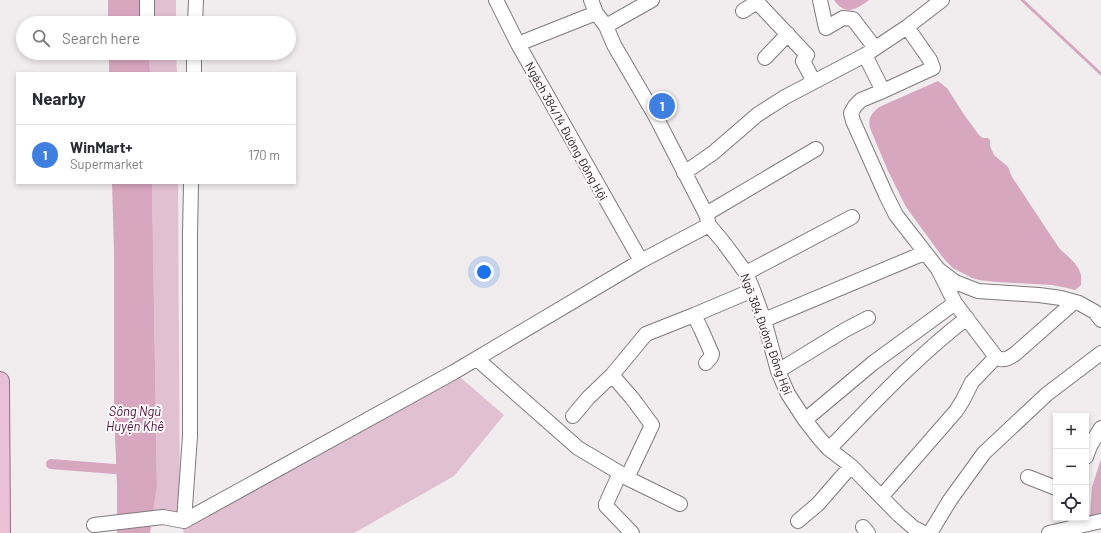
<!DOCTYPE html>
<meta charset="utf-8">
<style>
:root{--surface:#fff;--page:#f2f2f3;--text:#2b2b33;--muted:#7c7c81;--line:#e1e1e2;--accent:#db2777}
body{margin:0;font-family:Barlow,sans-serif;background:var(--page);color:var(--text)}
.controls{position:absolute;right:12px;bottom:12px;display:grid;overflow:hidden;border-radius:0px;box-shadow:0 2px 6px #0003}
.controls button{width:36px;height:36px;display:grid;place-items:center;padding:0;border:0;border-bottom:1px solid var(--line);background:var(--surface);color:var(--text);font:20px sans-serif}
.you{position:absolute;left:484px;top:272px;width:14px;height:14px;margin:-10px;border:3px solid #fff;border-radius:50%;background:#1a73e8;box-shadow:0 0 0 6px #1a73e833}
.badge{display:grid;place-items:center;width:26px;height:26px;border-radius:50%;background:var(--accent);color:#fff;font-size:13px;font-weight:700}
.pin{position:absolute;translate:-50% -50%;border:2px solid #fff;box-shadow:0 1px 4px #0006}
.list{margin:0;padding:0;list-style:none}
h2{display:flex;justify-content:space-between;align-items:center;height:52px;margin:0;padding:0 16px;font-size:17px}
h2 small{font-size:13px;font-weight:400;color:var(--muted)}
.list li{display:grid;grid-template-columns:26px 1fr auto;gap:12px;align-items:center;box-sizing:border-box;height:60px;padding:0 16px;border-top:1px solid var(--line)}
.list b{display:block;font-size:15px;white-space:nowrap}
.list p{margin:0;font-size:13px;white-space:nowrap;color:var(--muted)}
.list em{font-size:13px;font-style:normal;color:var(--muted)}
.icon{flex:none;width:22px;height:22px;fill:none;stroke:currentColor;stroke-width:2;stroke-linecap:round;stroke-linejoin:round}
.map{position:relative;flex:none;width:1101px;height:533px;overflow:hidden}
.search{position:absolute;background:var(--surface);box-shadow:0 2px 6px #0003;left:16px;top:16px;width:280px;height:44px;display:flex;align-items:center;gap:10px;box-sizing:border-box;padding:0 14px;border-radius:22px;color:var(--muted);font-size:15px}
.panel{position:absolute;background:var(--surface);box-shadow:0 2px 6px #0003;left:16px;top:72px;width:280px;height:112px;border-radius:0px}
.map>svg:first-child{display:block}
</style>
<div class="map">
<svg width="1101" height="533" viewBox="0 0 1101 533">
<rect width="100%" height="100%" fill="#f1ecee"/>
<path fill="#e1c1d1" d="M 147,0 L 176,0 L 176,23 L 148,23 Z
M 149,53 L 176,53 L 177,73 L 150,73 Z
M 152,183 L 178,183 L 180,515 L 153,512 L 157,486 Z
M 454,372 L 504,415 L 454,476 L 354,533 L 185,533 L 183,532 L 184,521 Z"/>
<path fill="#d7a7c0" d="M 108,0 L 147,0 L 148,23 L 108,23 Z
M 834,0 L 869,0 C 856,10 845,16 834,0 Z
M 109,53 L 149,53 L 150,73 L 109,73 Z
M 938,81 L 947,88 L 965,116 L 979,135 L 983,138 L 988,138 L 990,140 L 990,146 L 994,155 L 1008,167 L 1012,177 L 1059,248 C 1066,255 1077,263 1080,272 C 1082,276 1081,281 1081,285 L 1075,290 L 1067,288 L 1052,285 L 996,282 L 979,280 L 972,278 L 953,268 L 944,259 L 906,207 L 888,171 L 870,128 C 868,118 871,114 879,107 Z
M 112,183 L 152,183 L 157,486 L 150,533 L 117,533 L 117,484 L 114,413 L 114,252 Z
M 1101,459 L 1101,516 L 1090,516 L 1092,487 Z"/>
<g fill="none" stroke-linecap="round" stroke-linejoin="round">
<path stroke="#d7a7c0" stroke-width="3" d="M 1022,0 L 1101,74"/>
<path stroke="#d7a7c0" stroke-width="10" d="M 51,464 L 127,470"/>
<g stroke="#7f7a7d" stroke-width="16">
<path id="minor" d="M 496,0 L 518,44 L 641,261
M 591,0 L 596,13 L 606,26 L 614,45 L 656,117 L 706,214 L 709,225 L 724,243 L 746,273 L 753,290 L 764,320 L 778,371 L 788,394 L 805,420 L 819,438 L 829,449 L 851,466 L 899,515 L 914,528 L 924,533
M 820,0 L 826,28 L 843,18 L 853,19 L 875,48
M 743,11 L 757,2 L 807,55 L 803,61 L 814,82
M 147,23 L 147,0
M 195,23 L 196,0
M 606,26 L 652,0
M 907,27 L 930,60 L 933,68 L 883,91 L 861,100 L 855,106 L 851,113 L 853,121 L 886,195 L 896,215 L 938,269 L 955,282 L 978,291 L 1039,295 L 1061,298 L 1079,303 L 1095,312 L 1101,320
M 518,44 L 596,13
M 865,55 L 883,91
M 765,58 L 788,34
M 194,73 L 194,53
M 684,173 L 713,153 L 757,115 L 785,97 L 865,55 L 907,27 L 942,0
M 706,214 L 816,149
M 939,271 L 955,303 L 996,357 C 1003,362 1009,358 1015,354 L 1074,302
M 746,273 L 852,217
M 694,315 L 701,329 L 712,354 L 711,357 L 706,363
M 764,320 L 924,253
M 477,359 L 578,448 L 620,473 L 627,478 L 680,504
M 778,371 L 845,330 L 868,318
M 612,375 L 632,398 L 652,425 L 627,478
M 573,416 L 588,398 L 612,375 L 646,334 L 694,315 L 753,290
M 805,420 L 873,363 L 955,303
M 829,449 C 873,404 916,357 967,318
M 1086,457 L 1090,446 L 1101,428
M 620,473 L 606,504 L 606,506 L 632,533
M 1028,477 L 1056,488
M 882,496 L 956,411 L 963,400 L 972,382 L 996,357
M 184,521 L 190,436 L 190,234 L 191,183
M 798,521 L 818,504 L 851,466
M 94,525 L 163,517 L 184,521 L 454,372 L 641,261 L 709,225
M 863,527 L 868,533
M 930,533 L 950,500 L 984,453 L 1047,394 L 1101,353
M 1049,533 L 1101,521"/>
</g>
<g stroke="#996c84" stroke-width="20">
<path id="major" d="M 0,381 L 1,533"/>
</g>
<use href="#minor" stroke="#fff" stroke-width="14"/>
<use href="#major" stroke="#e9c0d6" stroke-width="18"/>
</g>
<g text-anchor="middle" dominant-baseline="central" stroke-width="4" stroke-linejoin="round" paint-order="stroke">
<g font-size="12" fill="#1f1d1e" stroke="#fff9fc">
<text transform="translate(567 131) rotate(61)">Ngách 384/14 Đường Đông Hội</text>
<text transform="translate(767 334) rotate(70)">Ngõ 384 Đường Đông Hội</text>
</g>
<g font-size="13" font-style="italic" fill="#4d1438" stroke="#fff9fc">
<text x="135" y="411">Sông Ngũ<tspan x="135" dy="15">Huyện Khê</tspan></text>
</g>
</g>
</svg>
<div class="controls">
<button>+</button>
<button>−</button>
<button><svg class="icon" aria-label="locate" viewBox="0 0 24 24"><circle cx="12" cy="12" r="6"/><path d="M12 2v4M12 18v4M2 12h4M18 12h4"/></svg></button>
</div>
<div class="you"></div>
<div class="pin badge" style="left:662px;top:106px;background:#3f7fe0">1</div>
<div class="search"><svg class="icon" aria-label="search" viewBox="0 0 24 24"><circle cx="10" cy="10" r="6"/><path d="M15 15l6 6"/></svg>Search here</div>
<section class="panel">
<h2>Nearby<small></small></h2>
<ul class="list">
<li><span class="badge" style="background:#3f7fe0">1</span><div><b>WinMart+</b><p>Supermarket</p></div><em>170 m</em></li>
</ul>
</section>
</div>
